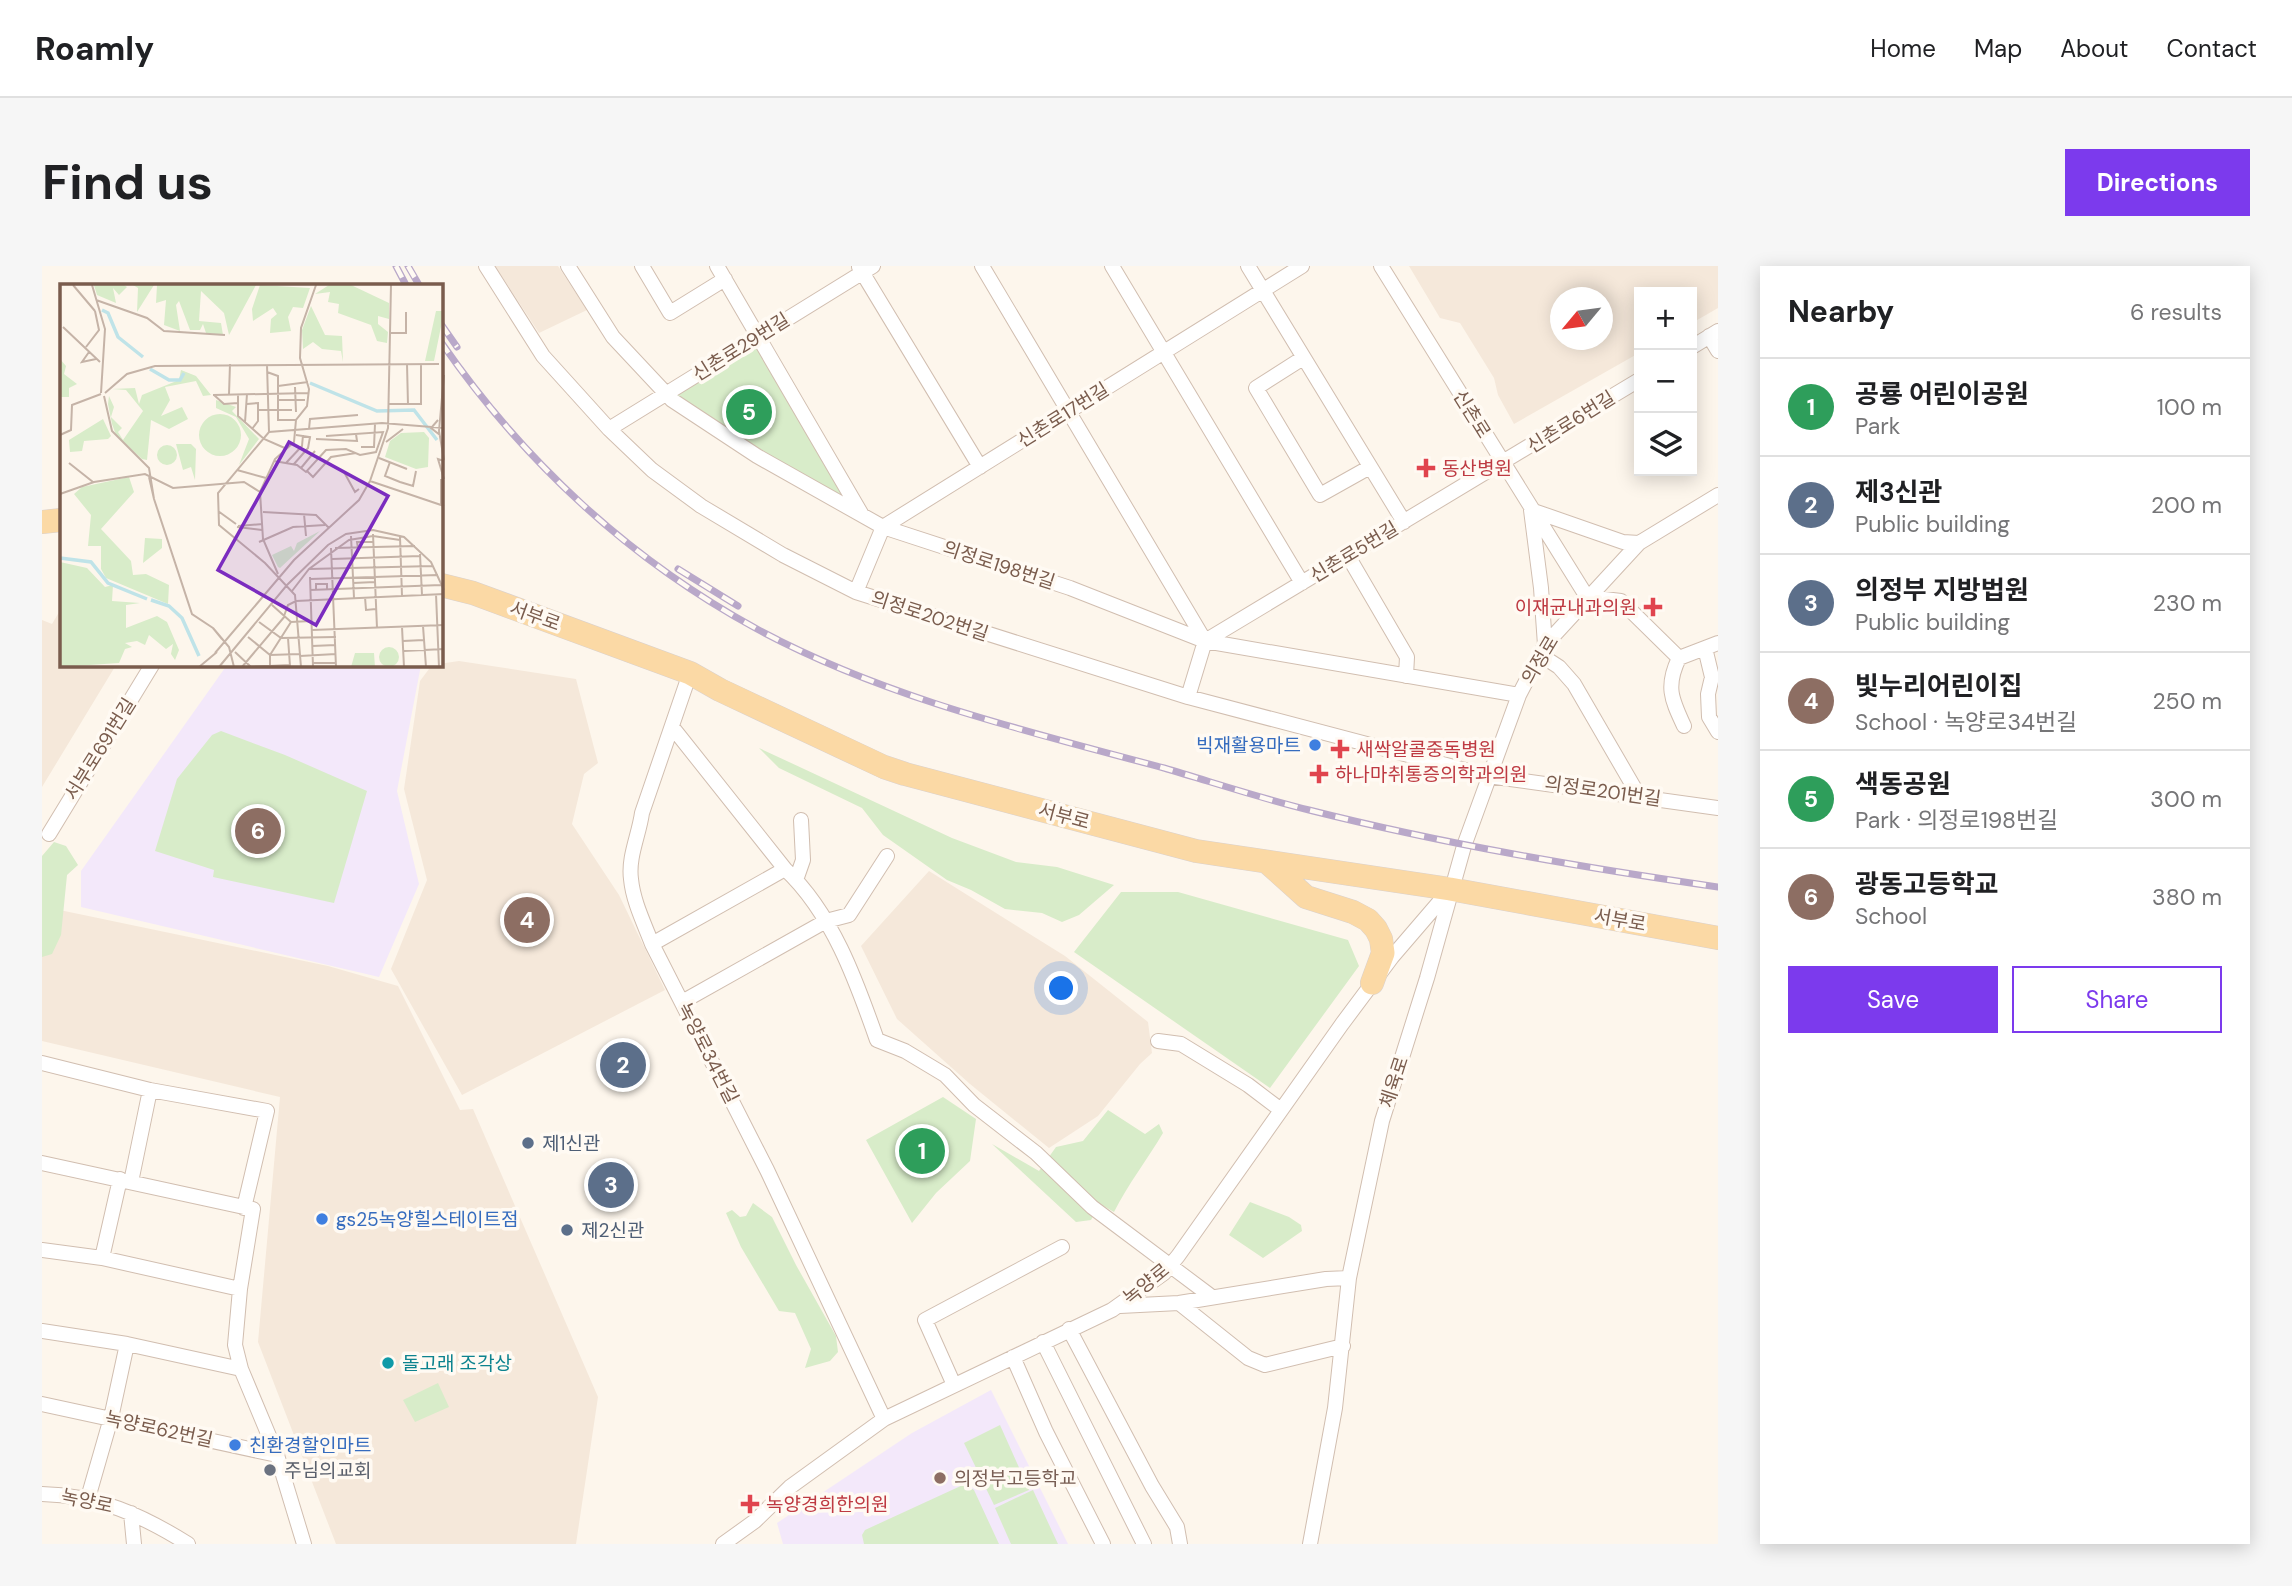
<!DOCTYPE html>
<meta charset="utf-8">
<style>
:root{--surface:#fff;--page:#f6f6f6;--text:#202124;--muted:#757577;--line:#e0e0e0;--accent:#7c3aed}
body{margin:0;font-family:"DM Sans","Noto Sans KR",sans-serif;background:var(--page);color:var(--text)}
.controls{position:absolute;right:21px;top:21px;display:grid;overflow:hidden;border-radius:0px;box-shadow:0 4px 18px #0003}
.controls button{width:63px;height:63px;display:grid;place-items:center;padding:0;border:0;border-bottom:2px solid var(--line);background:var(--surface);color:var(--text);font:35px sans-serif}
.compass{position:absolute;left:1508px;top:21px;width:63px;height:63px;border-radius:50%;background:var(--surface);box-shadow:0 4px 18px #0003;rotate:241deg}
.you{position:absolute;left:1020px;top:723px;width:24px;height:24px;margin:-18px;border:5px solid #fff;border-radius:50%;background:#1a73e8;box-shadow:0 0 0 10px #1a73e833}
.badge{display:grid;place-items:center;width:46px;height:46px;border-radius:50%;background:var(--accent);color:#fff;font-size:23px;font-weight:700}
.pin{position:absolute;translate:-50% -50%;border:4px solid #fff;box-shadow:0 2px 7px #0006}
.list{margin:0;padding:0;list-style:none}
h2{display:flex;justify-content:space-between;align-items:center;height:91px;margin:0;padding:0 28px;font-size:30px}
h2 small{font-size:23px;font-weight:400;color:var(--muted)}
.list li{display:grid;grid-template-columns:46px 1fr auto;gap:21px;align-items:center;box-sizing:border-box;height:98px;padding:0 28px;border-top:2px solid var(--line)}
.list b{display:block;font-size:26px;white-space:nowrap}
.list p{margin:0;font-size:23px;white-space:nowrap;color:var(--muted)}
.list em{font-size:23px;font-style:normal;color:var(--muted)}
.actions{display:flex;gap:14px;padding:21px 28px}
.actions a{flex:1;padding:16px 0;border:2px solid var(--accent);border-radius:0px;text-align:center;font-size:24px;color:var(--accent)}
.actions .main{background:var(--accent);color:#fff}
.icon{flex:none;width:38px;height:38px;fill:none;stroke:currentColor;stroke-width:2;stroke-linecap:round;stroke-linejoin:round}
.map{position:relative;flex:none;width:1676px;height:1278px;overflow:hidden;border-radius:0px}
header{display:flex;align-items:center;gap:42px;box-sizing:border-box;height:98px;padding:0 35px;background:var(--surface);border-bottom:2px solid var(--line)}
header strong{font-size:33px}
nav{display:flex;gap:38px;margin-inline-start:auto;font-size:24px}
.intro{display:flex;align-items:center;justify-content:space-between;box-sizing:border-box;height:168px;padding:0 42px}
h1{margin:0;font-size:49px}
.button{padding:18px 32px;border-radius:0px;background:var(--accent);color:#fff;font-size:24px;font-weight:700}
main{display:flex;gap:42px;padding:0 42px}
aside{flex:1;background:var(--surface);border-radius:0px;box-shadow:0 4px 18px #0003}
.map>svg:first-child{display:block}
</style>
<header>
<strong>Roamly</strong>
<nav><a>Home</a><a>Map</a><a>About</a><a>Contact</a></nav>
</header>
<div class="intro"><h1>Find us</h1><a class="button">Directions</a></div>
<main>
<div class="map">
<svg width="1676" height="1278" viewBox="0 0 1676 1278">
<rect width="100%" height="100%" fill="#fdf6ec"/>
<path fill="#f5e8da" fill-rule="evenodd" d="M 453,0 L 516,0 L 545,44 L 497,67 Z
M 1367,0 L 1676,0 L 1676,42 L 1650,57 L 1650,26 L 1597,26 L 1597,87 L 1472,158 L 1456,129 L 1452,112 L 1418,57 L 1398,52 ZM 1518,32 L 1560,32 L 1560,74 L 1518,74 Z
M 19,343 L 19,399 L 74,399 L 0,521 L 0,354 L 10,358 Z
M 417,395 L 534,413 L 556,497 L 542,508 L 530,558 L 577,629 L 623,724 L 420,829 L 349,703 L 385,614 L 362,523 L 378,415 L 390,399 Z
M 887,605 L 1023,690 L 1106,756 L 1110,787 L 1098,798 L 1056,850 L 1007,882 L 928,818 L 855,753 L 819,680 Z
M 8,642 L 286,700 L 356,720 L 418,844 L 431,843 L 556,1131 L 534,1278 L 294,1278 L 216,1076 L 238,831 L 0,775 L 0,651 Z"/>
<path fill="#f3e8fa" d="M 185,399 L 379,399 L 355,525 L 377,618 L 337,711 L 39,641 L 39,605 Z
M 949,1124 L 1026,1278 L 741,1278 L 735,1257 L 870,1167 Z"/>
<path fill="#d8ecc9" d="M 715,76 L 809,235 L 745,201 L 636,132 L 631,125 Z
M 179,465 L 243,489 L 325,525 L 292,637 L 171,611 L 172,604 L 113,585 L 135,513 L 170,469 Z
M 717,482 L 910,572 L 974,596 L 1015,601 L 1072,619 L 1037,649 L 1020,656 L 1000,647 L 963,643 L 929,624 L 905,614 L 841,569 L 820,542 L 737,502 Z
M 12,576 L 24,580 L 36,599 L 25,609 L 19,669 L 10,688 L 0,691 L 0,590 Z
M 1079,626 L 1136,626 L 1306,674 L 1317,700 L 1228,822 L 1032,686 Z
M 901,831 L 934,853 L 928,895 L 894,927 L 870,957 L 824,874 Z
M 1066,844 L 1103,868 L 1117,858 L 1121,867 C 1105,894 1086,918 1072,946 L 1058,938 L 1049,954 L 1034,956 L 950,878 L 997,905 L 1014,881 L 1041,875 Z
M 1208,936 L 1247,951 L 1259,959 L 1260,965 L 1221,992 L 1187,969 Z
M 711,937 L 730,951 L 754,999 L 794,1070 L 796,1086 L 788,1095 L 763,1102 L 769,1083 L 753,1047 L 737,1045 L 699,981 L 684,947 L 690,944 L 698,951 L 704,950 Z
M 396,1117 L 407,1141 L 373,1156 L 361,1134 Z
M 958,1159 L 987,1224 L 952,1239 L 922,1177 Z
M 923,1218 L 932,1224 L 957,1278 L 822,1278 L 820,1269 L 823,1264 Z
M 991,1224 L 1016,1278 L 969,1278 L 953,1242 Z"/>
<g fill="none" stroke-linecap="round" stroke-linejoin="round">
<g stroke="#d1beb0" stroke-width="16">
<path id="minor" d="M 444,0 L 501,90 L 567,163 L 610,204 L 659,240 L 741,289 L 814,326 L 1146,431 L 1446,510 L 1676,542
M 526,0 L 571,71 L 630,134 L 715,190 L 841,261 L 1028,322 L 1163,375 L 1477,429
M 600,0 L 628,47 L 683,13
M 675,0 L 820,249
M 940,0 L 1163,375 L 1146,431
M 1070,0 L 1260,317
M 1206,0 L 1362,256
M 1339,0 L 1545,331
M 817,1 L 938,201
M 1667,70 L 1676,85
M 1650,81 L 1676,65
M 1261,92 L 1214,122 L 1278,229 L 1328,201
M 567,163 L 831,0
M 1306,290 L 1365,391 L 1364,410
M 814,326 L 841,261 L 1260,0
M 1545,331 L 1579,335 L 1637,392 L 1676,377
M 1163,375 L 1597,114
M 1503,379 L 1499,322 L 1489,244 L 1581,276 L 1597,277
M 1663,382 L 1670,411 L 1666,428 L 1667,451 L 1676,466
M 1497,388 L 1517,401 L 1532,418 L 1597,530
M 1637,392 C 1623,421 1630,434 1642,460
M 648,407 L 600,547 C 597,569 586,591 589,613 C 591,635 602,657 610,678 L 725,904 L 842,1153
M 631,462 L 743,603 C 790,647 814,714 835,774 L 863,785 L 903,809 L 932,839 L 994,887 L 1050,941 L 1170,1031
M 7,568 L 110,399
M 754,614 L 761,594 L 759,554
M 610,678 L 743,603
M 640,736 L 784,655 L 807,649 L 845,590
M 1116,775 L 1139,778 L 1206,819 L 1239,844
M 0,797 L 108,824 L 225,845 L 202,942
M 0,897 L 211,943 L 198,1023 L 193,1079 L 199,1103 L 235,1189 L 262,1278
M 89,916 L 108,824
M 0,984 L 60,992 L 198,1023
M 60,992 L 78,913
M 1137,1037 L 1206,1092 L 1223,1099 L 1301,1080
M 1078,1040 L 1137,1037 L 1284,1013 L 1307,1012
M 1027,1063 L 1110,1220 L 1135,1261 L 1138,1278
M 0,1065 L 85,1078 L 199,1103
M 1001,1076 L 1102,1278
M 971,1091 L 1004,1166 L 1061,1278
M 912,1119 L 883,1054 L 1020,981
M 0,1138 L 235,1189
M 0,1228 C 55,1229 100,1249 146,1278
M 46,1232 L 69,1152 L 85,1078
M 89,1247 L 92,1278
M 681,1278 L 713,1255 L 748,1221 L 842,1153 L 1070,1044 L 1122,1007 L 1136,990 L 1300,758 L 1350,691 L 1405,627
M 1268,1278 L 1293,1142 L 1307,1012 L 1340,855 L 1385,712 L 1422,580 L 1477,429 L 1503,379 L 1597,277 L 1676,229"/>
</g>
<g stroke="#dad1cd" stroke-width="24">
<path id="primary" d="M 0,256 L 19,254
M 399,319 L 431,327 L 648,407 L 678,424 L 842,501 L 863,508 L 1154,585 L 1408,623 L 1676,672
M 1225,596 L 1264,631 L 1311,646 L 1326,654 L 1334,663 L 1339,673 L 1341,687 L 1330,717"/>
</g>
<use href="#minor" stroke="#fff" stroke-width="14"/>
<use href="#primary" stroke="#fbd9a5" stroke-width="23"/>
<g stroke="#b9a8c9" stroke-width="7">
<path id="rail" d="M 354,0 L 364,19
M 366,0 L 377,19
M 399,58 L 415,81
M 399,76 C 481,195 588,294 715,363 C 841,431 984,465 1122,502 C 1170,516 1218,532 1267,544 C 1402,578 1538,601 1676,621
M 636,303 L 696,340"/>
</g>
<use href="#rail" stroke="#fffaf3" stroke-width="4.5" stroke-dasharray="13" stroke-linecap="butt"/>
</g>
<g fill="#e0444e" stroke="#fffaf3" stroke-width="2.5">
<path d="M1380.5 191.5h7v7h7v7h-7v7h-7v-7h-7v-7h7z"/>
<path d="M1607.5 330.5h7v7h7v7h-7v7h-7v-7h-7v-7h7z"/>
<path d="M1294.5 472.5h7v7h7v7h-7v7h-7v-7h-7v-7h7z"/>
<path d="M1273.5 497.5h7v7h7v7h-7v7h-7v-7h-7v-7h7z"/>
<path d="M704.5 1227.5h7v7h7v7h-7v7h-7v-7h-7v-7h7z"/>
</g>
<g fill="#3f7fe0" stroke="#fffaf3" stroke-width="2.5">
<circle cx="1273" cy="479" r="7"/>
<circle cx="280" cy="953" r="7"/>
<circle cx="193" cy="1179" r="7"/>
</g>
<g fill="#5c6f8a" stroke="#fffaf3" stroke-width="2.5">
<circle cx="486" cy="877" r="7"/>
<circle cx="525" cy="964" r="7"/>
</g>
<circle fill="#0f9aa8" stroke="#fffaf3" stroke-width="2.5" cx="346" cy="1097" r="7"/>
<circle fill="#6b7280" stroke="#fffaf3" stroke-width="2.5" cx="228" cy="1204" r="7"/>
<circle fill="#8d6e63" stroke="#fffaf3" stroke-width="2.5" cx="898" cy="1212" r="7"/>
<g text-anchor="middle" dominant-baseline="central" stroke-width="7" stroke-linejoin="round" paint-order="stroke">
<g font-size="19" fill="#7a5c4d" stroke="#fffaf3">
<text transform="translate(699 81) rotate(-32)">신촌로29번길</text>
<text transform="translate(1430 148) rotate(58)">신촌로</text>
<text transform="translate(1021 149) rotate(-32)">신촌로17번길</text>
<text transform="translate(1529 156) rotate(-32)">신촌로6번길</text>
<text transform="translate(1312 286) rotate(-31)">신촌로5번길</text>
<text transform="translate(957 299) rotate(18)">의정로198번길</text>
<text transform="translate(493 350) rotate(20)">서부로</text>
<text transform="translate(888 350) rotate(18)">의정로202번길</text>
<text transform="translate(1498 394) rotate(-59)">의정로</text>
<text transform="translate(58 483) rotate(-58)">서부로691번길</text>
<text transform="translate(1561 525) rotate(8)">의정로201번길</text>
<text transform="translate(1022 550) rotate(15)">서부로</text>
<text transform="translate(1578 654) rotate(10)">서부로</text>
<text transform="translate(666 787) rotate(63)">녹양로34번길</text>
<text transform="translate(1352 816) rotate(-72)">체육로</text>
<text transform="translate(1104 1018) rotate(-39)">녹양로</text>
<text transform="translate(117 1163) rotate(12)">녹양로62번길</text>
<text transform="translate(45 1235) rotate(12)">녹양로</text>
</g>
<g font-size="19" fill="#be3a42" stroke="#fffaf3" text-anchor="start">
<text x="1400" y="202">동산병원</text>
<text x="1595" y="341" text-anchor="end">이재균내과의원</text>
<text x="1314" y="483">새싹알콜중독병원</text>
<text x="1293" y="508">하나마취통증의학과의원</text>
<text x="724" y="1238">녹양경희한의원</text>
</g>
<g font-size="19" fill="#366cbe" stroke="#fffaf3" text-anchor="start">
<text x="1259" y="479" text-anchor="end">빅재활용마트</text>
<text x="294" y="953">gs25녹양힐스테이트점</text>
<text x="207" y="1179">친환경할인마트</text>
</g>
<g font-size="19" fill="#4e5e75" stroke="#fffaf3" text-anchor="start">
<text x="500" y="877">제1신관</text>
<text x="539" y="964">제2신관</text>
</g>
<g font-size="19" fill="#0d838f" stroke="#fffaf3" text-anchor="start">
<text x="360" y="1097">돌고래 조각상</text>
</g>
<g font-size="19" fill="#5b616d" stroke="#fffaf3" text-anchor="start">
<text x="242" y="1204">주님의교회</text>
</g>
<g font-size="19" fill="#785e54" stroke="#fffaf3" text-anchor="start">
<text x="912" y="1212">의정부고등학교</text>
</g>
</g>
<g transform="translate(18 18)">
<rect width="383" height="383" fill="#fdf6ec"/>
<path d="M 34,1 L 64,1 L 67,3 L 59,11 L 53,4 L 56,19 L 37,11 ZM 73,1 L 94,1 L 77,28 L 78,4 ZM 97,1 L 196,1 L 169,51 L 164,29 L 141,7 L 139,37 L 161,39 L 163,51 L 146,49 L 143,40 L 140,46 L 130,46 L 119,17 L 116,21 L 120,47 L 104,41 L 106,16 L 96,19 ZM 200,1 L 250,4 L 243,24 L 233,23 L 228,33 L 231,47 L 210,49 L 211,35 L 217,30 L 213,24 L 193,37 L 192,25 ZM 269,1 L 291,1 L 329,19 L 329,35 L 318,32 L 318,40 L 328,48 L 327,59 L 317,57 L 311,41 L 278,29 L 279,20 L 268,18 L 270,8 L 255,10 ZM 251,22 L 265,51 L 282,52 L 283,78 L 281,67 L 262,65 L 253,58 L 243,65 L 242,46 ZM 376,27 L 383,27 L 383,33 L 374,77 L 365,77 ZM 0,75 L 6,82 L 4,90 L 17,100 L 9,104 L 9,113 L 0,113 ZM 121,86 L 136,92 L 151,111 L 143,112 L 136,97 L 105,103 L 110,116 L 101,132 L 122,123 L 128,135 L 109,145 L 91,136 L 87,176 L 82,175 L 56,151 L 52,140 L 48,120 L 49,112 L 54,123 L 51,133 L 62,144 L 58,148 L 63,156 L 83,127 L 66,106 L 52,105 L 75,104 L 79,120 L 82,111 L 119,96 ZM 156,116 L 176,123 L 172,127 L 199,155 L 179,181 L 189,155 L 176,133 L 156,124 ZM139 151a21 21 0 1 1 42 0a21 21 0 1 1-42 0ZM 43,135 L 51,152 L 48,155 L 24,157 L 22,167 L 10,168 L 9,156 ZM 364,148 L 369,154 L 368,183 L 356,185 L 325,173 L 330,157 L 341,149 ZM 116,160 L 131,160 L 136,165 L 135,196 L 131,183 L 123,186 ZM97 171a10 10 0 1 1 20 0a10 10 0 1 1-20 0ZM 69,193 L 74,208 L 41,245 L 71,277 L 73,291 L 86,290 L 109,301 L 108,320 L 46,294 L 41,285 L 41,262 L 28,262 L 31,231 L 14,210 L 22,203 ZM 260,247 L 220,284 L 218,283 L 212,271 L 231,262 L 234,267 L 237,259 ZM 85,254 L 102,255 L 102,264 L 83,279 ZM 0,278 L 27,284 L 45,303 L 53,301 L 52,317 L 80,319 L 66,321 L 66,344 L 97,332 L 107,338 L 119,366 L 115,376 L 111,370 L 113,360 L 106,365 L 89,351 L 85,361 L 77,357 L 65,359 L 72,363 L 65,365 L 59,379 L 0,383 ZM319 373a10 10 0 1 1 20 0a10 10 0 1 1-20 0ZM 295,369 L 314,369 L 315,383 L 291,383 Z" fill="#d8ecc9"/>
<path fill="none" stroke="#bfe3e8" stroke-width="3.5" d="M 42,26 L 48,29 L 58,53 L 83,73M 90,85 L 109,96 L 120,96 L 124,89M 250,99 L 317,127 L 354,126 L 377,156M 0,274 L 31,278 L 48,299 L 87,315M 91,316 L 109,322 L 122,334 L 139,372"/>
<path fill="none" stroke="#c5b3a7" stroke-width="2" d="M 13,1 L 35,27M 32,1 L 45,45 L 41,109M 36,16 L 87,34 L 104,47 L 165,51M 3,43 L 40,78M 330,49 L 346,49 L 346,28M 26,63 L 39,46 L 35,27M 29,68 L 22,78 L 36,75M 347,80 L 348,121M 207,81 L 209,148M 207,88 L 218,92 L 218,136 L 236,136M 384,91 L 379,147 L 384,176M 218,102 L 248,98M 235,103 L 236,128M 45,109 L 67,90 L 95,82 L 379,80M 169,110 L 170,80M 178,110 L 178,132 L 204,155 L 227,165M 153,111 L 249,109M 154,111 L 164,120 L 178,119M 44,112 L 52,147 L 89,184 L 94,215 L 89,193M 218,116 L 245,116M 187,120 L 198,119 L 198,137 L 192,145M 328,120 L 361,120 L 361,80M 198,126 L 232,126M 378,136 L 371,144 L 380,151M 185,138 L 187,110M 249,145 L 250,135 L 298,131M 0,151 L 11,146 L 12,121 L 41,110M 256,155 L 297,157 L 296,150M 326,158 L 343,145M 301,163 L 314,163 L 315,140M 319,174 L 347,185M 214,177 L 237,181 L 246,188 L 266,166 L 286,165 L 300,171 L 316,168 L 323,148 L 266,152M 384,177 L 378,175 L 384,195M 330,178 L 325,192 L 340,198 L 353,202 L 356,187M 9,179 L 33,198M 226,179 L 242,162 L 243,151M 234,180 L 248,164 L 250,153 L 236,151M 241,184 L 255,167M 177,186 L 206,194M 247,187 L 253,193 L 271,173 L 296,169M 284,188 L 295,208 L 299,205M 381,195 L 381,220M 310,197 L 328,144 L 331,1M 0,210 L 34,198 L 85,190 L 113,204 L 184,198 L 200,208M 94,215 L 132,330 L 153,344M 158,227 L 176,240M 203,228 L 256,231 L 269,244M 244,230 L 246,252M 178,242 L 203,240M 177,243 L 202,246M 313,250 L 317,344M 291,252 L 294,314M 340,253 L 342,312M 199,258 L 233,243 L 265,241M 271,264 L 276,383M 275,264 L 355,262M 298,264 L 297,258 L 314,258M 360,270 L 362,311M 272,275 L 360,272M 249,285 L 373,282M 218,290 L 203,255 L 200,208 L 215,175 L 234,158 L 236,136 L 247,122 L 249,105 L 240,74 L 241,44 L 256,1M 250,293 L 253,383M 250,295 L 378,291M 293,299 L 315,298M 250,306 L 381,301M 256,306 L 256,300 L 267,300 L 267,305M 232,307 L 249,285 L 289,256 L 313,252 L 340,256M 376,310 L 379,383M 305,313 L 306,326 L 316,325M 212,321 L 231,338 L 251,337M 224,332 L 228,321 L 236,317 L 384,310M 199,338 L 221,354 L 276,353M 363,342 L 366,383M 342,343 L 344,383M 252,346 L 384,341M 188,353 L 210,371 L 240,370M 228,354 L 230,382M 162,355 L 153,344 L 169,363 L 174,383M 343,357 L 364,356M 252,362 L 276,361M 344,367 L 384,365M 175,368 L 191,383M 155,369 L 234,276 L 299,216 L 310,197 L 384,222M 240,372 L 276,370M 253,379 L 276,379M 139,383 L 157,368M 159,383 L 227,301 L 268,261 L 286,250 L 313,246 L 344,253 L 371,278 L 384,306M 182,383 L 225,332M 191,383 L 230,381M 210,383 L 210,371 L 231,338M 241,383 L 235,311 L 205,279 L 159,241 L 158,209 L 209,148 L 322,139 L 384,144"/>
<path fill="#7b2cbf" fill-opacity="0.15" stroke="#7b2cbf" stroke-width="3.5" d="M 229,158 L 328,212 L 256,341 L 158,286 Z"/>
<rect width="383" height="383" fill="none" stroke="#7a5c4d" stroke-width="3.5"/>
</g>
</svg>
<div class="controls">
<button>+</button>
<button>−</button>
<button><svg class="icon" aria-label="layers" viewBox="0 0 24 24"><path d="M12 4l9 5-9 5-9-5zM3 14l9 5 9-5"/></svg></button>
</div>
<svg class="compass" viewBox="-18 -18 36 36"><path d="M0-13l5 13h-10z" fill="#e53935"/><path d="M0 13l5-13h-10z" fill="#757577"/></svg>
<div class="you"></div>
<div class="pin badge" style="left:880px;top:885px;background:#2e9e5b">1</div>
<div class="pin badge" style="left:581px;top:799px;background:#5c6f8a">2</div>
<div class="pin badge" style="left:569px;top:919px;background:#5c6f8a">3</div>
<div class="pin badge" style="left:485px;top:654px;background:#8d6e63">4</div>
<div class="pin badge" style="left:707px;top:146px;background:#2e9e5b">5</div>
<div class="pin badge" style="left:216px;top:565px;background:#8d6e63">6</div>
</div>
<aside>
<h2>Nearby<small>6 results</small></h2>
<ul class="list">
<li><span class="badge" style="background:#2e9e5b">1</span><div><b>공룡 어린이공원</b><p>Park</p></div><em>100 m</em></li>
<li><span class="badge" style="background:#5c6f8a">2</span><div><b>제3신관</b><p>Public building</p></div><em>200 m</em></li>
<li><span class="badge" style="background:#5c6f8a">3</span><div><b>의정부 지방법원</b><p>Public building</p></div><em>230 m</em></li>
<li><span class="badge" style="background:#8d6e63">4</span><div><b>빛누리어린이집</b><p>School · 녹양로34번길</p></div><em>250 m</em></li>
<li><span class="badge" style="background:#2e9e5b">5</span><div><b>색동공원</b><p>Park · 의정로198번길</p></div><em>300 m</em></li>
<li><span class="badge" style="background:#8d6e63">6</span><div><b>광동고등학교</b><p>School</p></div><em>380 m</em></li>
</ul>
<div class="actions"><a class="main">Save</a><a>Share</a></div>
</aside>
</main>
